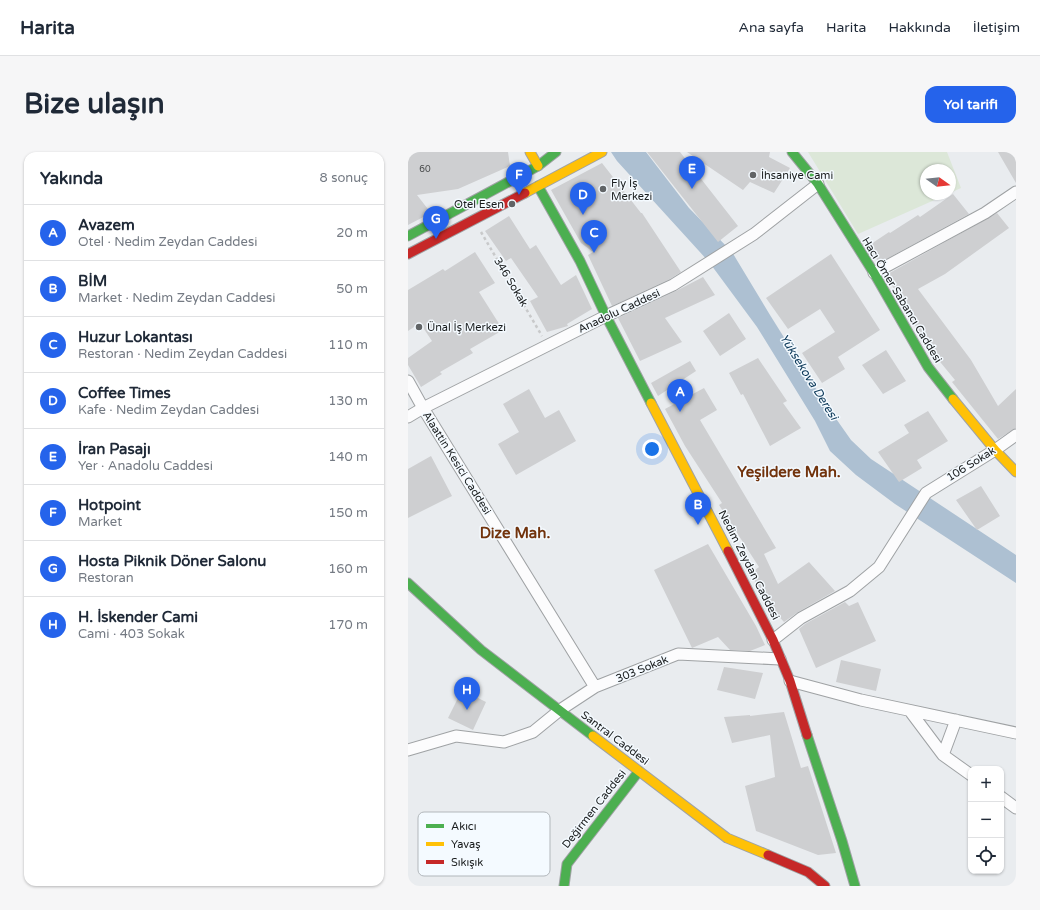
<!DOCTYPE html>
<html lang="tr">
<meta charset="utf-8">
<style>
:root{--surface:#fff;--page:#f6f6f7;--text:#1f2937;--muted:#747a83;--line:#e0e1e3;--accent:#2563eb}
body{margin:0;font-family:"Varela Round",sans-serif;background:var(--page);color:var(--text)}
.controls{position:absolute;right:12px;bottom:12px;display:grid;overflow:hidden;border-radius:8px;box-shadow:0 1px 3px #0004}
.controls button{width:36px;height:36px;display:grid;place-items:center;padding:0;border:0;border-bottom:1px solid var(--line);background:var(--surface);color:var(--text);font:20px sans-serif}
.compass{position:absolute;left:512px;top:12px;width:36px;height:36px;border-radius:50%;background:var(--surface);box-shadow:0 1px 3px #0004;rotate:105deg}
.you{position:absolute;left:244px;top:297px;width:14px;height:14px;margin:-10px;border:3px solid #fff;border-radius:50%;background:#1a73e8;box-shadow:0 0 0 6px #1a73e833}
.badge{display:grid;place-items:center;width:26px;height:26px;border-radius:50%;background:var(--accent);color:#fff;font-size:13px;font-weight:700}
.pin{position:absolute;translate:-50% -33px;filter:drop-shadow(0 1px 2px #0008)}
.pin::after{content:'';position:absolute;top:21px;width:14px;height:12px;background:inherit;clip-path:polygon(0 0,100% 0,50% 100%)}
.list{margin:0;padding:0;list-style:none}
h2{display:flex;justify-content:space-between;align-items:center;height:52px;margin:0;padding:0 16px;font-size:17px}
h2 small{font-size:13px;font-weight:400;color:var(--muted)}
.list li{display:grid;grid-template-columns:26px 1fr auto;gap:12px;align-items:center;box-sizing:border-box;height:56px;padding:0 16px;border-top:1px solid var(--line)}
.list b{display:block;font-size:15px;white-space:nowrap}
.list p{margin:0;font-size:13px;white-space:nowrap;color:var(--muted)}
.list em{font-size:13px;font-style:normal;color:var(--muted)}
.icon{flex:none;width:22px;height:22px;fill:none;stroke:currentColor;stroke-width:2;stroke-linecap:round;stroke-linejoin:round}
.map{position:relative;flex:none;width:608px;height:734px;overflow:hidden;border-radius:12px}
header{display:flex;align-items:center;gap:24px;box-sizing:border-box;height:56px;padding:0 20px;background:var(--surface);border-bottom:1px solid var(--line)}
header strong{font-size:19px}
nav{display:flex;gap:22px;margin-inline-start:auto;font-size:14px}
.intro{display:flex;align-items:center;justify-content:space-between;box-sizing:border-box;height:96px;padding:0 24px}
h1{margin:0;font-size:28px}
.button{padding:10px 18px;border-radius:12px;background:var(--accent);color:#fff;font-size:14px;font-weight:700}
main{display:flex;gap:24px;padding:0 24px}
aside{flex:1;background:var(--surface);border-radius:12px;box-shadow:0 1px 3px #0004}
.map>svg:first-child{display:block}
</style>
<header>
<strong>Harita</strong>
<nav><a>Ana sayfa</a><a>Harita</a><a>Hakkında</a><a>İletişim</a></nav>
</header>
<div class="intro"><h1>Bize ulaşın</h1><a class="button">Yol tarifi</a></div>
<main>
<aside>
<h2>Yakında<small>8 sonuç</small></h2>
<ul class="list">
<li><span class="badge">A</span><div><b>Avazem</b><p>Otel · Nedim Zeydan Caddesi</p></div><em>20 m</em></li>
<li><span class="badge">B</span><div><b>BİM</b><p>Market · Nedim Zeydan Caddesi</p></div><em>50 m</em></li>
<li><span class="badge">C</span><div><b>Huzur Lokantası</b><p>Restoran · Nedim Zeydan Caddesi</p></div><em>110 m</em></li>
<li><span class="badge">D</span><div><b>Coffee Times</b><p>Kafe · Nedim Zeydan Caddesi</p></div><em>130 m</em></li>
<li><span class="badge">E</span><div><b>İran Pasajı</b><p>Yer · Anadolu Caddesi</p></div><em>140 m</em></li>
<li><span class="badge">F</span><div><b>Hotpoint</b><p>Market</p></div><em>150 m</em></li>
<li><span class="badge">G</span><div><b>Hosta Piknik Döner Salonu</b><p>Restoran</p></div><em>160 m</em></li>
<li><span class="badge">H</span><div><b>H. İskender Cami</b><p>Cami · 403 Sokak</p></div><em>170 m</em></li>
</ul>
</aside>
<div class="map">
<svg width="608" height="734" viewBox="0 0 608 734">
<rect width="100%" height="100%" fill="#e9ecef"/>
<path fill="#dce7d8" d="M 400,0 L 539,0 L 553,36 L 542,41 L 542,18 L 518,18 L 518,42 L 540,42 L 450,82 Z"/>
<path fill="#adc0d2" d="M 203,0 L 238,0 L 281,56 L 324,100 L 362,163 L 417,251 L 443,288 L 463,307 L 608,403 L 608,431 L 487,352 L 448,323 L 422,299 L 407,269 L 349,175 L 301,110 L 209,9 Z"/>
<path fill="#cecfd1" d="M 0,0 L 100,0 L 102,14 L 50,37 L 9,43 L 23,61 L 0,73 Z
M 239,0 L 272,0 L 330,74 L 310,90 Z
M 279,0 L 362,0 L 361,5 L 382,16 L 366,41 L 342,30 L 335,38 Z
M 590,0 L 608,0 L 608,31 Z
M 194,11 L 233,61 L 234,61 L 273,120 L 262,127 L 204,154 L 180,103 L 185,100 L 173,91 L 143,38 Z
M 545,42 L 561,62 L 471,111 L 460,94 L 481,80 L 482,81 L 510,63 L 512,65 Z
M 589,61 L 601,76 L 537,122 L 510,137 L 563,208 L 590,254 L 608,237 L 608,276 L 590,287 L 544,230 L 547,228 L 519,194 L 499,159 L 503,157 L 489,142 L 478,123 Z
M 101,64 L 122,97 L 128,93 L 153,133 L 168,123 L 184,157 L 159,172 L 160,174 L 139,180 L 122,149 L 130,145 L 103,106 L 98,109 L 77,79 Z
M 67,100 L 87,131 L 71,140 L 95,178 L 62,197 L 65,201 L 32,220 L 34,222 L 13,235 L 0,213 L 0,206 L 24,189 L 12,171 L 0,179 L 0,138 L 35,117 L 37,119 Z
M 423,102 L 472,178 L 430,205 L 437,217 L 414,231 L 394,201 L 427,180 L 412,157 L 380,177 L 358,146 Z
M 295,125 L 307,143 L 257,166 L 274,190 L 232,209 L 210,166 L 268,139 Z
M 321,161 L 338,187 L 312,204 L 295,179 Z
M 478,198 L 498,229 L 475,242 L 454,213 Z
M 350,206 L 379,249 L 375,251 L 393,276 L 362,294 L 335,242 L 333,243 L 321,221 Z
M 282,209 L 288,219 L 250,244 L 243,231 Z
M 296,236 L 309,258 L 292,268 L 368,396 L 356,402 L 370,432 L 401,410 L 427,439 L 390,460 L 376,470 L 356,448 L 343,421 L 351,415 L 311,353 L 314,351 L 277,294 L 257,257 Z
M 121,237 L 137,266 L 151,258 L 168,289 L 108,323 L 90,292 L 111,280 L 95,252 Z
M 520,259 L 540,289 L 509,308 L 514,316 L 491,330 L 470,300 L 501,281 L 496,273 Z
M 23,304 L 44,344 L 0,366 L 0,317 Z
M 573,334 L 592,364 L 569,378 L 548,348 Z
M 300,392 L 348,474 L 357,493 L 342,499 L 322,498 L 310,485 L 284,496 L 246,418 Z
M 437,450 L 441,454 L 450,450 L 468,489 L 408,516 L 391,477 L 397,472 Z
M 433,508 L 473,517 L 468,539 L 428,530 Z
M 316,515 L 355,521 L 347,547 L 309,538 Z
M 54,538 L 78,550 L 65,578 L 40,566 Z
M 376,560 L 393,616 L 400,614 L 428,701 L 410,703 L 348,679 L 337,634 L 367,625 L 362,583 L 324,591 L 316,565 L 342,563 L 342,564 Z"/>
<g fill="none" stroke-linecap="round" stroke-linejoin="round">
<g stroke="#9fa2a4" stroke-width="13">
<path id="street" d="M 466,121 L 577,61 L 608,40
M 0,229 L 15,256 L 187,535
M 0,265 L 15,256 L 198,164 L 265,133 L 346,82 L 410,32
M 365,488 L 393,466 L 442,439 L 471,415 L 518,341 L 587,298 L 608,283
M 382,529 L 453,548 L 608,581
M 502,559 L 535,603 L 563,623
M 0,598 L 48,584 L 96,590 L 125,580 L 152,558 L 187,535 L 270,502 L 372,507
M 535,603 L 548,568
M 593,645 L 608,656"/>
</g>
<g stroke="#9fa2a4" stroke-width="11">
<path id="fast" d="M 384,0 L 410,32 L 466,121 L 520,215 L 545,247
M 130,34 L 172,109 L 198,164 L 243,251
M 0,84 L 130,14 L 148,0
M 0,431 L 73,498 L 185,584
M 399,583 L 434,689 L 447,734
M 156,734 L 159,712 L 231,619"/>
</g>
<g stroke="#9fa2a4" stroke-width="11">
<path id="slow" d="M 122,0 L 130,14
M 117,41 L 194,0
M 545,247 L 587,298 L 608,320
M 243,251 L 320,399
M 185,584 L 319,686 L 360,703"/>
</g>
<g stroke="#9fa2a4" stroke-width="11">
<path id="jam" d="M 0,102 L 117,41
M 320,399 L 365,488 L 382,529 L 399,583
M 360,703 L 400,720 L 417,734"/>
</g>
<path stroke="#c8c9ca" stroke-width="2.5" stroke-dasharray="3 3" stroke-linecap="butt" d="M 73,80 L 134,184"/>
<use href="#street" stroke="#fcfcfd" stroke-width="11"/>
<use href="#fast" stroke="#4caf50" stroke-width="9"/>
<use href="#slow" stroke="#ffc107" stroke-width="9"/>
<use href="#jam" stroke="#c62828" stroke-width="9"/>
</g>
<g fill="#616466" stroke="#f4faff" stroke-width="1.5">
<circle cx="345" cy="23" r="4"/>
<circle cx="195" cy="37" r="4"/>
<circle cx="104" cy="52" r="4"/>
<circle cx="11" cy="175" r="4"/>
</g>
<g text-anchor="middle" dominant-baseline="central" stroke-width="3" stroke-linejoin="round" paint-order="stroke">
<g font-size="9" fill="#464849">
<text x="17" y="17">60</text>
</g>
<g font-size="11" fill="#181b1c" stroke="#f4faff" text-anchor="start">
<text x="353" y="23">İhsaniye Cami</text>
<text x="203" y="31">Fly İş<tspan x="203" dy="13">Merkezi</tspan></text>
<text x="96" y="52" text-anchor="end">Otel Esen</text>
<text x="19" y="175">Ünal İş Merkezi</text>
</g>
<g font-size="11" fill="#181b1c" stroke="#f4faff">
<text transform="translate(103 130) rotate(59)">346 Sokak</text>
<text transform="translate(494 148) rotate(59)">Hacı Ömer Sabancı Caddesi</text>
<text transform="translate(211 159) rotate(-25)">Anadolu Caddesi</text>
<text transform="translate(49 311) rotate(58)">Alaattin Kesici Caddesi</text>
<text transform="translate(563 312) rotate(-32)">106 Sokak</text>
<text transform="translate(341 413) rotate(63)">Nedim Zeydan Caddesi</text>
<text transform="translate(234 517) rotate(-22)">303 Sokak</text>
<text transform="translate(207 586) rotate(37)">Santral Caddesi</text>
<text transform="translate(186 657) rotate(-52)">Değirmen Caddesi</text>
</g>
<g font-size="12" font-style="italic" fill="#093657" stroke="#f4faff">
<text transform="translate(401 225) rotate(58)">Yüksekova Deresi</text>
</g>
<g font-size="15" font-weight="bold" fill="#71330d" stroke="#f4faff">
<text x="381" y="320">Yeşildere Mah.</text>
<text x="107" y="381">Dize Mah.</text>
</g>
</g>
<rect x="10" y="660" width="132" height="64" rx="6" fill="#f4faff" stroke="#b2b7bb" stroke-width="1"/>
<rect x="18" y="672" width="18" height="4" fill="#4caf50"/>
<rect x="18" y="690" width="18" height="4" fill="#ffc107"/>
<rect x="18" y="708" width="18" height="4" fill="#c62828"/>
<g font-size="11" fill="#181b1c">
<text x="43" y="678">Akıcı</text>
<text x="43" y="696">Yavaş</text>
<text x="43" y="714">Sıkışık</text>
</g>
</svg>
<div class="controls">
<button>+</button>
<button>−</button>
<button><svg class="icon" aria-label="locate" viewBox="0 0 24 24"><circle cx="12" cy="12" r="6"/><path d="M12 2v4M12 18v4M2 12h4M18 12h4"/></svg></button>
</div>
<svg class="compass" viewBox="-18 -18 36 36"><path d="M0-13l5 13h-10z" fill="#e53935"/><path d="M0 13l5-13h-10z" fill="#747a83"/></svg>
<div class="you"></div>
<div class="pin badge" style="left:272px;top:260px">A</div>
<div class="pin badge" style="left:290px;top:373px">B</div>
<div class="pin badge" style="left:186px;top:101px">C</div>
<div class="pin badge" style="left:175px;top:63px">D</div>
<div class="pin badge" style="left:284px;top:37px">E</div>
<div class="pin badge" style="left:111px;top:43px">F</div>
<div class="pin badge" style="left:28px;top:87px">G</div>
<div class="pin badge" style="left:59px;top:558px">H</div>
</div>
</main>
